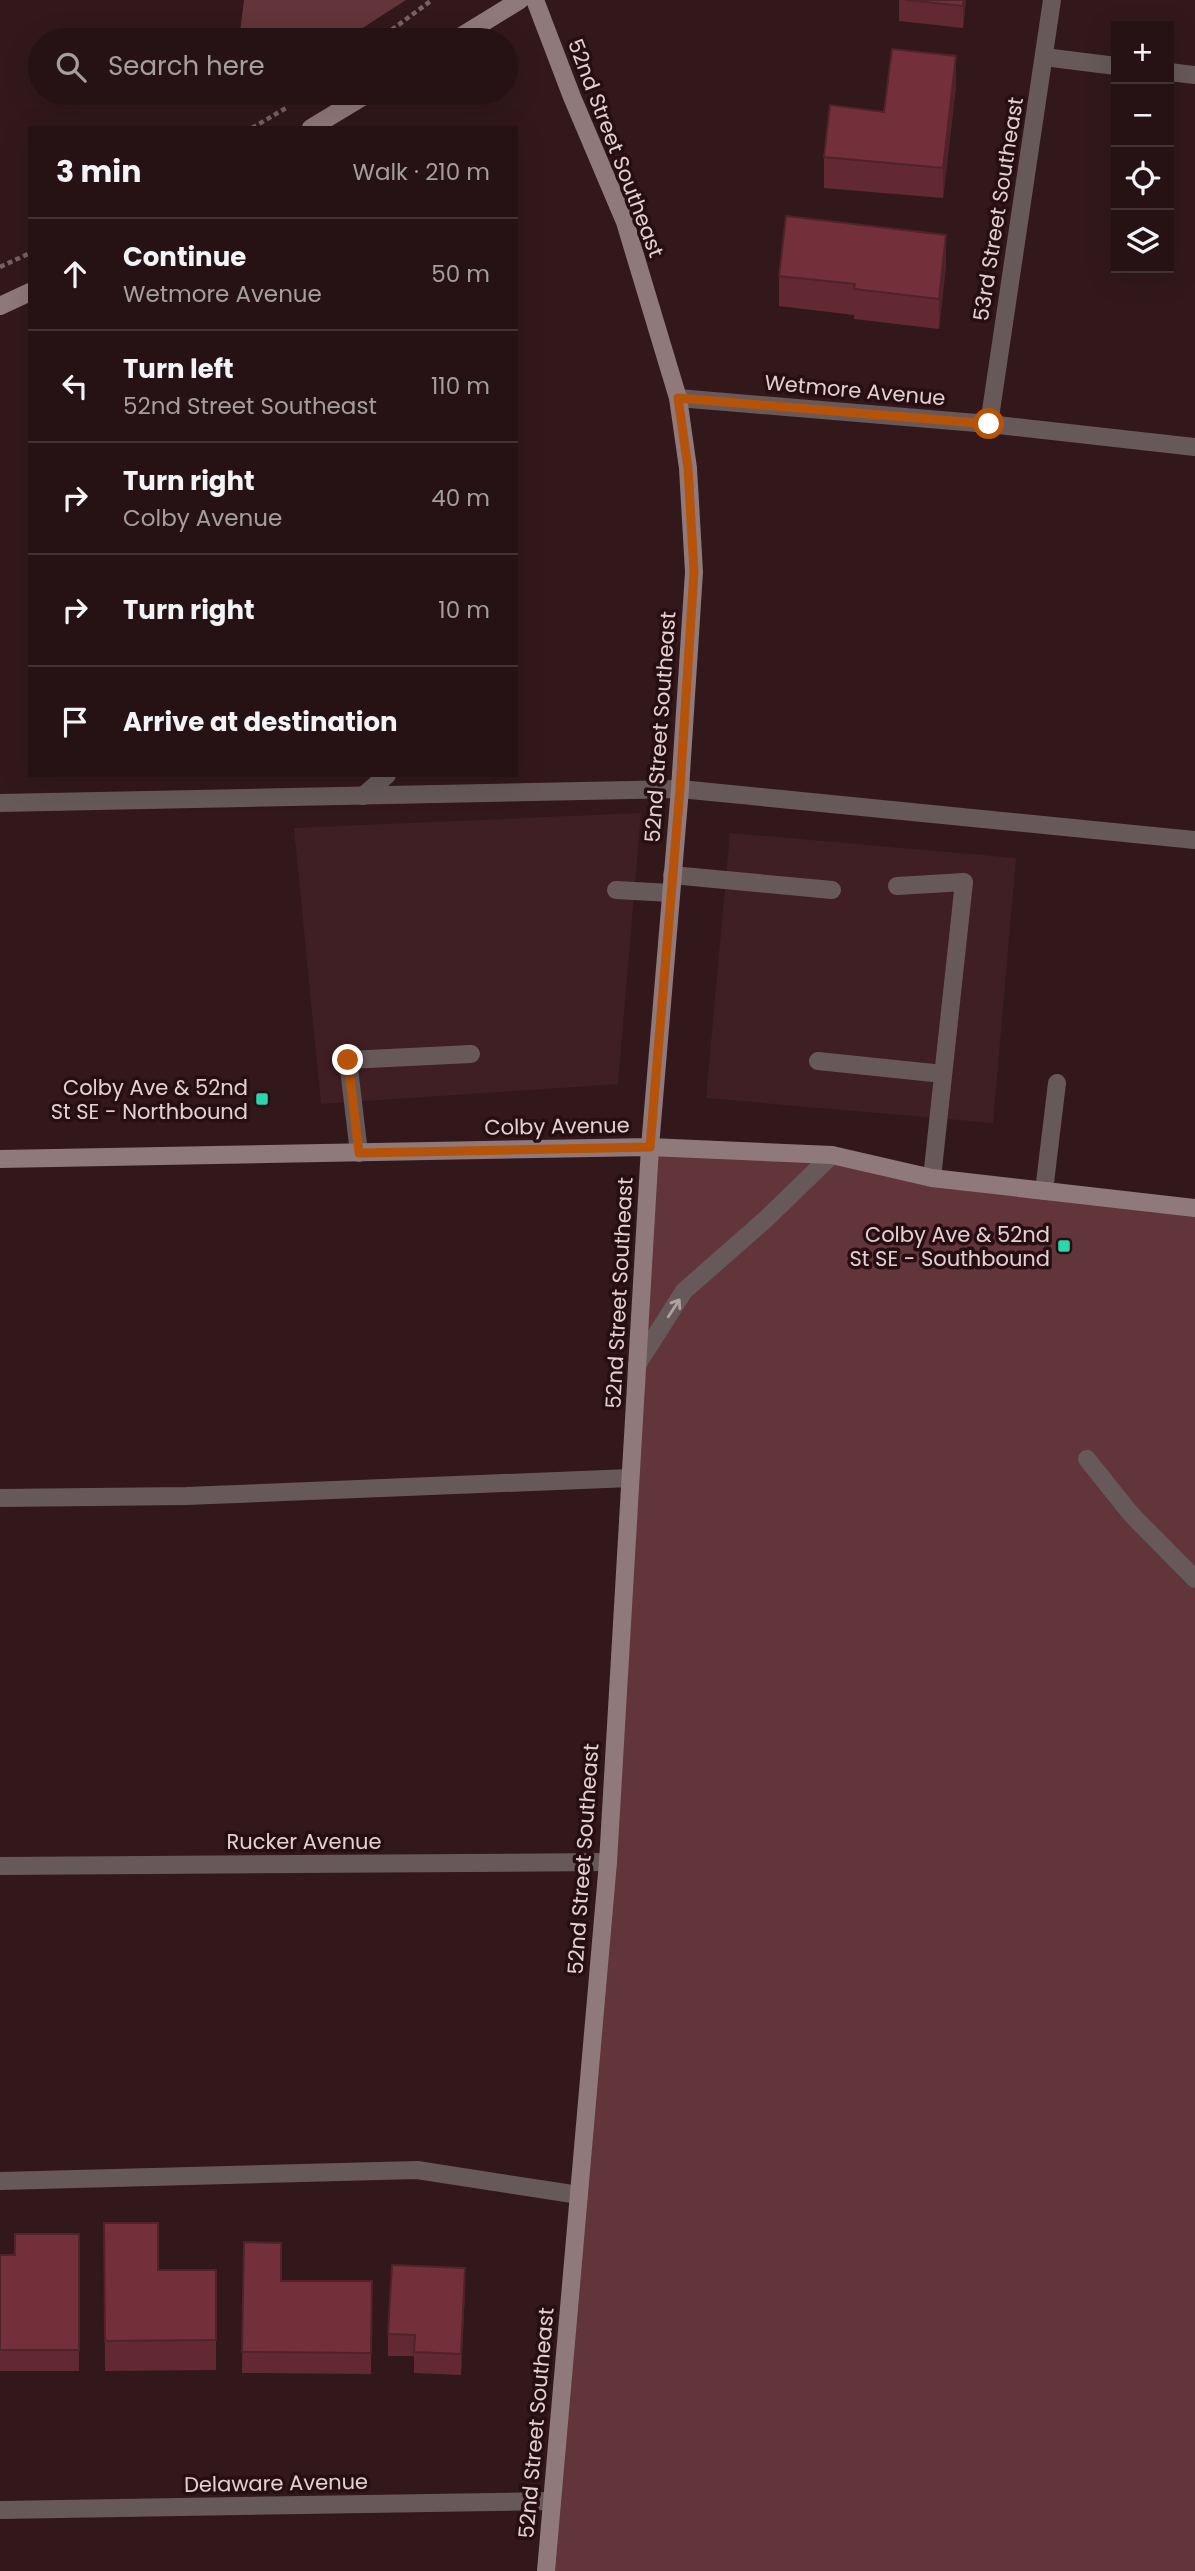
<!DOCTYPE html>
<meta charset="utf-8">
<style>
:root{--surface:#261214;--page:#2e1b1d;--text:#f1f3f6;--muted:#a49ea0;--line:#423234}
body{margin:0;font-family:Poppins,sans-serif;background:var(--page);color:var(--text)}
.controls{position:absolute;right:21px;top:21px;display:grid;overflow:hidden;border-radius:0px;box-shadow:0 7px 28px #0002}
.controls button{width:63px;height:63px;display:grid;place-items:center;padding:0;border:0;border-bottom:2px solid var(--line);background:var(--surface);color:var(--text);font:35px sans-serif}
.stop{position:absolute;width:21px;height:21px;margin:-16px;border:5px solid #b45309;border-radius:50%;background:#fff}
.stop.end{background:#b45309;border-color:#fff;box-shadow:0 2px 7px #0008}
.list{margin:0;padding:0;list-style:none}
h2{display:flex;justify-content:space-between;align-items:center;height:91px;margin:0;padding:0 28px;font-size:30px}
h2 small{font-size:23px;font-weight:400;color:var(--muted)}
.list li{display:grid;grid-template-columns:46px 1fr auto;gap:21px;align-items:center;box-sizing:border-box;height:112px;padding:0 28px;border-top:2px solid var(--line)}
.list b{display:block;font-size:26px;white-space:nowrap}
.list p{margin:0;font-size:23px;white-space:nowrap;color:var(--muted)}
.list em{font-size:23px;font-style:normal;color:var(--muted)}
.icon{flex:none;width:38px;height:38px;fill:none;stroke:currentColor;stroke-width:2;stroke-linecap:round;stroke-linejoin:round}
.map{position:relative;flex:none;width:1195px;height:2571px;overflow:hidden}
.search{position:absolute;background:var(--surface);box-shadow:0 7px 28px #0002;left:28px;top:28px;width:490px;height:77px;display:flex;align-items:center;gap:18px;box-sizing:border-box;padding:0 24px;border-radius:38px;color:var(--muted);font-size:26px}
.panel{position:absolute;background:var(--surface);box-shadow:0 7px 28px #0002;left:28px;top:126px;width:490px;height:651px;border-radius:0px}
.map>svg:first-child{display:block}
</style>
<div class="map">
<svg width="1195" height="2571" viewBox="0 0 1195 2571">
<rect width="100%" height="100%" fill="#32181b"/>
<path fill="#3f1f23" d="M 641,813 L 618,1084 L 321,1104 L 294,828 Z
M 730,833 L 1016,858 L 993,1123 L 706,1098 Z"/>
<path fill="#61353a" d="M 244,0 L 406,0 L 344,40 L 253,40 L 240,32 Z
M 650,1147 L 832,1155 L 1195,1208 L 1195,2571 L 546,2571 L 608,1862 Z"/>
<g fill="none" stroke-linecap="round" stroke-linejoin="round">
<path stroke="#796264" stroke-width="4.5" stroke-dasharray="5 3.5" stroke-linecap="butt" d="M 378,40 L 432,0
M 252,128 L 286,108
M 0,267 L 30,253"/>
<path stroke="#67595a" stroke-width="18" d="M 1044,57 L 1116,66
M 1169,72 L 1195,75
M 680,789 L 1195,840
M 363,796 L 387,775
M 672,875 L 832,890
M 897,886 L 964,882 L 932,1178
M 616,890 L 671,893
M 818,1061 L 943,1074
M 359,1153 L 348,1060 L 471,1054
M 1044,1191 L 1057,1083
M 637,1365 L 684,1291 L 766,1219 L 832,1155
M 1087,1459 L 1131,1514 L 1195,1579
M 0,1498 L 186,1496 L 630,1478
M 0,2181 L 417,2170 L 579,2195"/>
<path stroke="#67595a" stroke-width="18" d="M 678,398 L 989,424 L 1195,447
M 989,424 L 1052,0
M 0,803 L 680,789
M 0,1866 L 608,1862
M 0,2510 L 552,2501"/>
<path stroke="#90797b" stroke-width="18" d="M 535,0 L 572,97 L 625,222 L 678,398 L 688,468 L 694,572 L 680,789 L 650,1147 L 608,1862 L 546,2571
M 455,40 L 520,0
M 311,128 L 369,93
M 0,306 L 30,292
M 0,1159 L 650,1147 L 832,1155 L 932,1178 L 1195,1208"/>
</g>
<path fill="#632932" d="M 899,0 L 966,0 L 963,28 L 899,21 Z
M 956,86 L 943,198 L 824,188 L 824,157 L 884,112 Z
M 946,265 L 939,329 L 854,319 L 854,315 L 779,306 L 779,276 Z
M 104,2223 L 158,2270 L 216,2270 L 216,2370 L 105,2371 Z
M 79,2234 L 79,2371 L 0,2371 L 0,2255 L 15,2255 Z
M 244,2242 L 281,2281 L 372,2281 L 371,2374 L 242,2373 Z
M 465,2290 L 461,2375 L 414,2373 L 414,2356 L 388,2356 L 388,2334 Z"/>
<path fill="#502229" d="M 964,0 L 966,0 L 963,28 L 963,6 Z
M 956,56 L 956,86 L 943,198 L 943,168 Z
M 946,235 L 946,265 L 939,329 L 939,299 Z
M 465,2268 L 465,2290 L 461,2375 L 461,2354 Z"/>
<path fill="#73303a" stroke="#502229" stroke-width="2" d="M 906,0 L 964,0 L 963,6 Z
M 892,49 L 956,56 L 943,168 L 824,157 L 830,105 L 884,112 Z
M 786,216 L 946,235 L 939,299 L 854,289 L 855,284 L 779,276 Z
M 104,2223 L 158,2223 L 158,2270 L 216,2270 L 216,2340 L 105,2341 Z
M 15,2234 L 79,2234 L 79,2350 L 0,2350 L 0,2255 L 15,2255 Z
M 244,2242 L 281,2243 L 281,2281 L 372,2281 L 371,2353 L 242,2352 Z
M 392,2265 L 465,2268 L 461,2354 L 414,2352 L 415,2335 L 388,2334 Z"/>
<defs><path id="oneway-shaft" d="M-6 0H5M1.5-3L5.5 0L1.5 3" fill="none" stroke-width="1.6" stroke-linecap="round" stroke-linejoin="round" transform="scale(1.75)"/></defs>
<use stroke="#b1a0a2" href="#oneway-shaft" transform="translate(674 1308) rotate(-57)"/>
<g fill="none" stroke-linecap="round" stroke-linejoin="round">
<path stroke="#b45309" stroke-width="9" d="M 348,1060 L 359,1153 L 650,1147 L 680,789 L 694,572 L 688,468 L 678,398 L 989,424"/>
</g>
<g fill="#2cd5ab" stroke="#270e12" stroke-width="2.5">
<rect x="255" y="1092" width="14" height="14" rx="3.5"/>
<rect x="1057" y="1239" width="14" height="14" rx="3.5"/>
</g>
<g text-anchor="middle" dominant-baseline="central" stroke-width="7" stroke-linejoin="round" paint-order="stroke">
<g font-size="21" fill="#e3d0d2" stroke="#270e12">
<text transform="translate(616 148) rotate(69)">52nd Street Southeast</text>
<text transform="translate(998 209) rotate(-81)">53rd Street Southeast</text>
<text transform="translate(855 390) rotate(5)">Wetmore Avenue</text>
<text transform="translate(660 727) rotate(-86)">52nd Street Southeast</text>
<text transform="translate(557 1126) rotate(-1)">Colby Avenue</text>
<text transform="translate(619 1293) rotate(-87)">52nd Street Southeast</text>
<text x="304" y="1841">Rucker Avenue</text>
<text transform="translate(583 1859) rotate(-86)">52nd Street Southeast</text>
<text transform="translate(536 2423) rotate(-85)">52nd Street Southeast</text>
<text transform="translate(276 2483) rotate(-1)">Delaware Avenue</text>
</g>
<g font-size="21" fill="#e3d0d2" stroke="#270e12" text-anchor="end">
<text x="248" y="1087">Colby Ave &amp; 52nd<tspan x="248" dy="24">St SE - Northbound</tspan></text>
<text x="1050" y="1234">Colby Ave &amp; 52nd<tspan x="1050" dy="24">St SE - Southbound</tspan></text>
</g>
</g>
</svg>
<div class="controls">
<button>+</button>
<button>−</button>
<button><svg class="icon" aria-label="locate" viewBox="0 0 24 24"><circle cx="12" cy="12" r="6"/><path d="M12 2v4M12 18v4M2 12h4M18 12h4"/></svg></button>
<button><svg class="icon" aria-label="layers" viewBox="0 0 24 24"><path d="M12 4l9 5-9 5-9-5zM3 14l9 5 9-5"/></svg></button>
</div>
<div class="stop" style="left:989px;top:424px"></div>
<div class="stop end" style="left:348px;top:1060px"></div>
<div class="search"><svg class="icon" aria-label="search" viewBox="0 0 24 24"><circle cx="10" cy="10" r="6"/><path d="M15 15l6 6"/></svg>Search here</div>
<section class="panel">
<h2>3 min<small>Walk · 210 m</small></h2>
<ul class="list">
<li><svg class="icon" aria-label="ahead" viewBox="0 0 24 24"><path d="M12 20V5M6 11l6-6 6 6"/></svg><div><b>Continue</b><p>Wetmore Avenue</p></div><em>50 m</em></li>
<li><svg class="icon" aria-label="left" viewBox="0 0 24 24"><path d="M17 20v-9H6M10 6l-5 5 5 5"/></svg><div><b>Turn left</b><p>52nd Street Southeast</p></div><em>110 m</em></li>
<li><svg class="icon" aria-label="right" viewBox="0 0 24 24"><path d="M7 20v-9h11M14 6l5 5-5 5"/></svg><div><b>Turn right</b><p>Colby Avenue</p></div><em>40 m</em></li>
<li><svg class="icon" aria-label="right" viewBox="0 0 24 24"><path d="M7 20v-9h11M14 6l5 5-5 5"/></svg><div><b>Turn right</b></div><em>10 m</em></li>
<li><svg class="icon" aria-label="arrive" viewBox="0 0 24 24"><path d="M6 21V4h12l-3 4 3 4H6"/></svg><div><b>Arrive at destination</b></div></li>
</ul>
</section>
</div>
